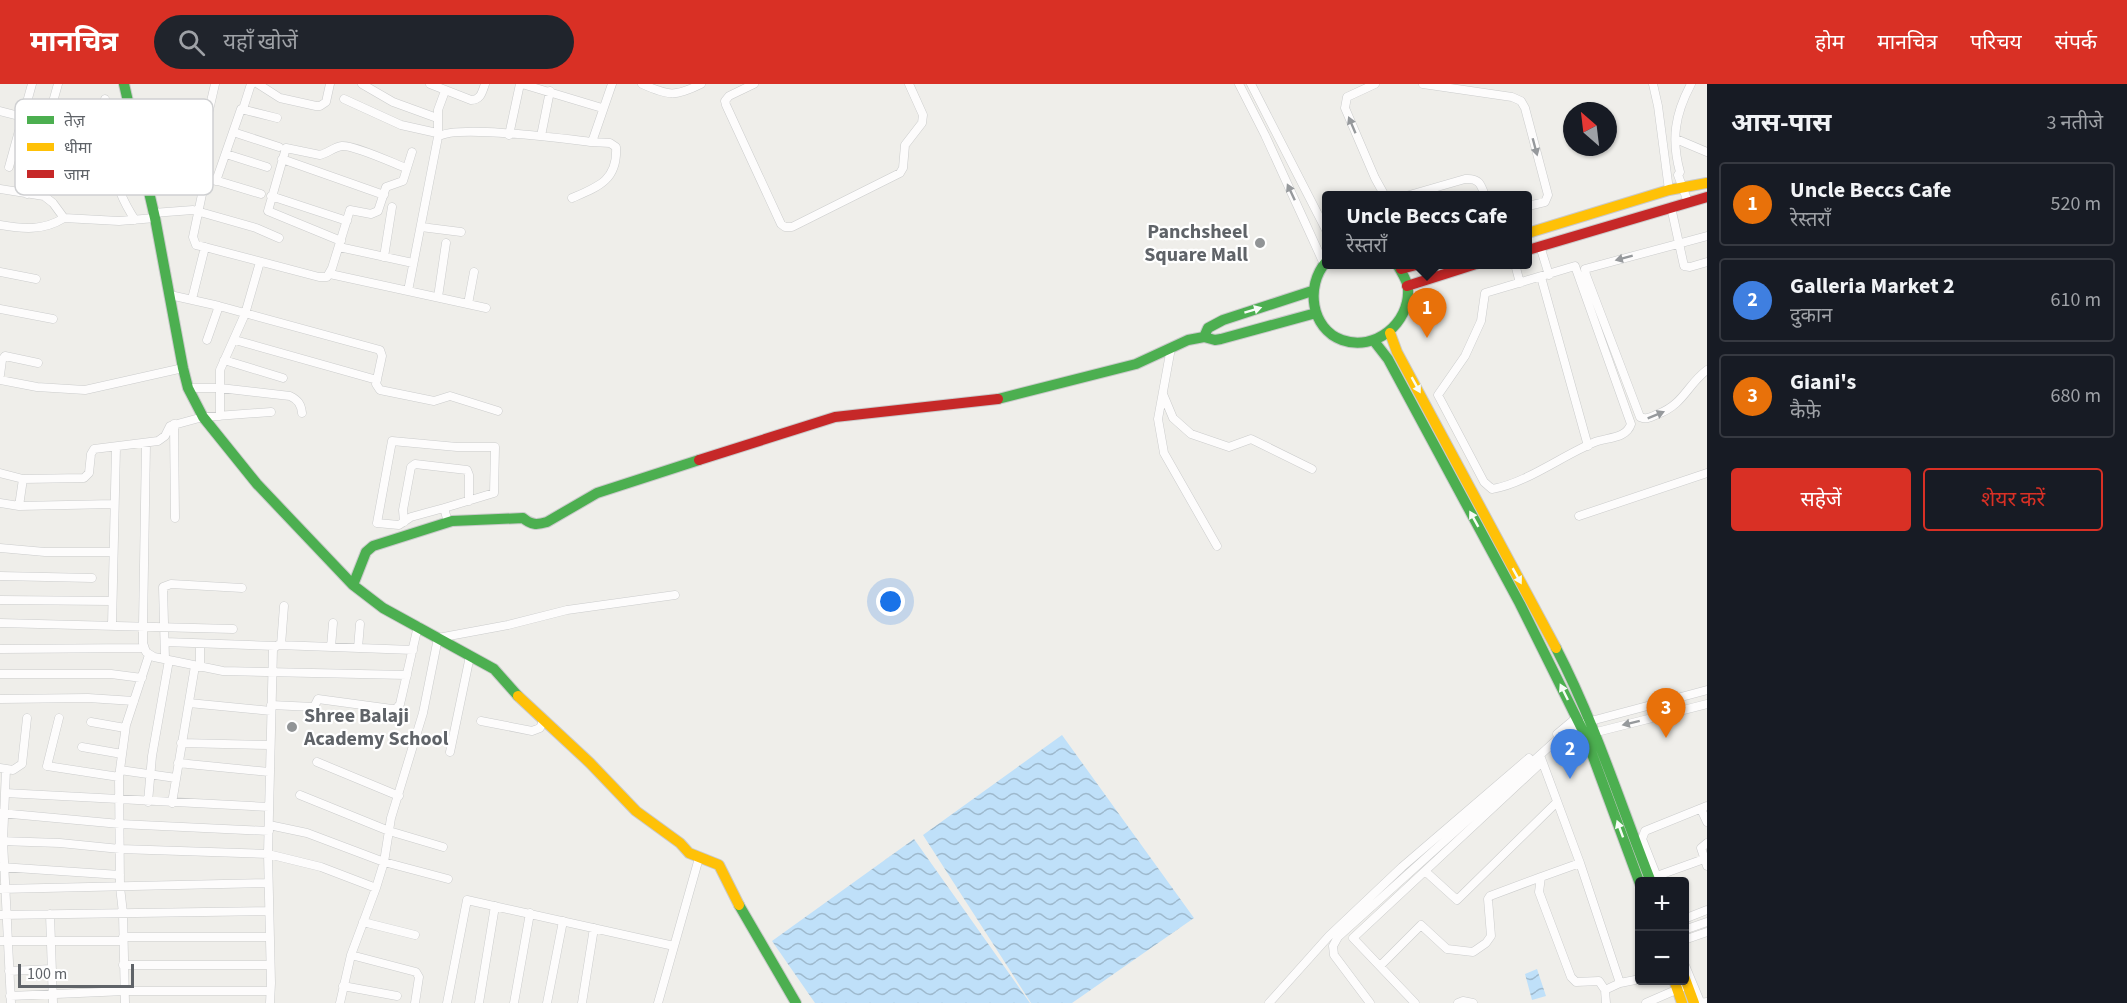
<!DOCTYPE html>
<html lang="hi">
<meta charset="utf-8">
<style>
:root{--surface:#171b24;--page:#20242c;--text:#f1f3f6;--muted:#9ea1a6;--line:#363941;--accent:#d93025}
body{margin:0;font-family:"Source Sans 3","Noto Sans Devanagari",sans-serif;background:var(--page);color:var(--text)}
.controls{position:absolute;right:18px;bottom:18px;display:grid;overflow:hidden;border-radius:6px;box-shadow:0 2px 4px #0004}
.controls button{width:54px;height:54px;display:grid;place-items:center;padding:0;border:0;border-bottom:2px solid var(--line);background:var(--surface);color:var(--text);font:30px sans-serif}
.compass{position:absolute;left:1563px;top:18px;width:54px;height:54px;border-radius:50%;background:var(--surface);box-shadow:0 2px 4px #0004;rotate:332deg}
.scale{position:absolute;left:18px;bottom:15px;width:116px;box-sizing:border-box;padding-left:6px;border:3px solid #5f6368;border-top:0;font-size:16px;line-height:21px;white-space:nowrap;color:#5f6368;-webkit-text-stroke:4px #fff;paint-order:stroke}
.you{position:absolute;left:891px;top:518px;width:21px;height:21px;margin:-15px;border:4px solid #fff;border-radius:50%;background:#1a73e8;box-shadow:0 0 0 9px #1a73e833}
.badge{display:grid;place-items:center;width:39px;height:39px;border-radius:50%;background:var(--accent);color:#fff;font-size:20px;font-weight:700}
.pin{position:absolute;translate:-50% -50px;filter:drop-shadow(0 2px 3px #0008)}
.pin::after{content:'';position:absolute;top:32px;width:21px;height:18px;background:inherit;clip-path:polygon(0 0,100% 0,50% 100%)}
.popup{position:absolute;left:1322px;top:107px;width:210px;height:78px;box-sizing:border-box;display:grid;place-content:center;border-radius:6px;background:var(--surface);filter:drop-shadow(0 2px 4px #0005);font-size:20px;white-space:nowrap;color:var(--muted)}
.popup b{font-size:22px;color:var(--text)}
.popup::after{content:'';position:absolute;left:50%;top:100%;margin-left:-12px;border:12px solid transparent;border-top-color:var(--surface)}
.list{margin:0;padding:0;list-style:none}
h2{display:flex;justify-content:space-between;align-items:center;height:78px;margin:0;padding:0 24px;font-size:26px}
h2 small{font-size:20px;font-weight:400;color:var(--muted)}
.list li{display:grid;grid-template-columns:39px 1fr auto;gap:18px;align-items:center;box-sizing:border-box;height:84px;margin:0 12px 12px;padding:0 12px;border:2px solid var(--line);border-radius:6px}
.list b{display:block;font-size:22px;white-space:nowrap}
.list p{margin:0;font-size:20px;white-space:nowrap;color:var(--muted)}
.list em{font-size:20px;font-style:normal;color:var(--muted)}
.actions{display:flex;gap:12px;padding:18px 24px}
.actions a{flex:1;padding:14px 0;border:2px solid var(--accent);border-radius:6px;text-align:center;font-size:21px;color:var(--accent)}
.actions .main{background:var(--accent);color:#fff}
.icon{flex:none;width:33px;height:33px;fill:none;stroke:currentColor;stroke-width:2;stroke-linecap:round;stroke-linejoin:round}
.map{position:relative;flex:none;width:1707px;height:919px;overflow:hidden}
header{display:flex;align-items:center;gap:36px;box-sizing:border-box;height:84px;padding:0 30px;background:var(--accent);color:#fff}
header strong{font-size:28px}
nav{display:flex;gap:33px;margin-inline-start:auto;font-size:21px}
.search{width:420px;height:54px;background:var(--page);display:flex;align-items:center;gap:15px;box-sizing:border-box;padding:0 21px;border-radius:33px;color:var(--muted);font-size:22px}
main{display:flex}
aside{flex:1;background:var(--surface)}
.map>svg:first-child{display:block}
</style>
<header>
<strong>मानचित्र</strong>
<div class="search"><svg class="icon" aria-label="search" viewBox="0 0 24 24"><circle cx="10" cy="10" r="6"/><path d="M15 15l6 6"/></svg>यहाँ खोजें</div>
<nav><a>होम</a><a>मानचित्र</a><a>परिचय</a><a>संपर्क</a></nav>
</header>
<main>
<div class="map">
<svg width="1707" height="919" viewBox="0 0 1707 919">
<defs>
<pattern id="water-waves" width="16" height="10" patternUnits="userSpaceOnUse" patternTransform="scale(1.5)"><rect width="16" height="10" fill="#bfe0f9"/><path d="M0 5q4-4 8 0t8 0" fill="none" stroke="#9eb9cd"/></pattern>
</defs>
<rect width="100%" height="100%" fill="#efeeea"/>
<path fill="url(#water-waves)" d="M 1062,651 L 1194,834 L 1072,919 L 1031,919 L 923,751 Z
M 914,755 L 1030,919 L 815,919 L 772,857 Z
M 1537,885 L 1546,912 L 1532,916 L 1525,890 Z"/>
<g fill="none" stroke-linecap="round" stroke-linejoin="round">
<g stroke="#cbcccc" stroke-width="9">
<path id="street" d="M 258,0 L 280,14 L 316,22 L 320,22 L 326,18 L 330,0
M 362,0 L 393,18 L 437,34
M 430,0 L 471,16 C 481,16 482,8 485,0
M 522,0 L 602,24
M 642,0 C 669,12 675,13 701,0
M 754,0 L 729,12 L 725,17 L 726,21 L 781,140 L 785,143 L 792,143 L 900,89 L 903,84 L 905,61 L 922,39 L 923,31 L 909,0
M 1239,0 L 1265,51 L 1324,180
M 1251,0 L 1326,146
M 1375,0 L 1347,13 L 1345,24 L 1375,94 L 1385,112
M 1423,0 L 1512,13 L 1521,17 L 1525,24 L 1548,111 L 1545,118 L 1528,122
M 1653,0 L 1658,22 L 1669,106
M 344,15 L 401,41 L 437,49
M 243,25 L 251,0
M 0,27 L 93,51
M 131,31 C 114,79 106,91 135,136
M 233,48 L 279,63
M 509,51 L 520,0
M 438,52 L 438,26 L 445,7
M 541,52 L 550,7
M 1676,55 L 1707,68
M 226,70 L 267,83
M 282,75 L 384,111
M 197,78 L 215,0
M 9,83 L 32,0
M 47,83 L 115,97
M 61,86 L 73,45
M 81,90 L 105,15
M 216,97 L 241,25 L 277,34
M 0,105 L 44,112 L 53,119 L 64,134 C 43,147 23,145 0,141
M 27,110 L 58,0
M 271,112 L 347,137
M 1406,112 L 1465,95 C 1479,94 1481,100 1485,112
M 572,114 C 598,103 618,96 616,63 L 610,59 L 592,58
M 1688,118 L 1678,91 L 1680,88 C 1671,55 1675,30 1691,0
M 1671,123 L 1684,182 L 1690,183 L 1707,178
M 153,129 L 193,126 L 256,144 L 279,154
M 64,134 L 119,137 L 155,134
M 421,143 L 461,148
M 1707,152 L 1585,185 L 1586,191 L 1640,333 C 1647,336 1651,333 1658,330 C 1684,320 1687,301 1707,286
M 341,157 L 268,127 L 286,64 L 320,71 C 328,69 334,63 342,62 C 354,61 393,79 406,84
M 1540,162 L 1549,191
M 205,163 L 319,193 L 327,193 L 332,184 L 350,126 L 371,130 L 378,127 L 386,103 L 403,97 L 412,68
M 339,163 L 413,179
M 384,173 L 392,123
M 1515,180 L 1520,199
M 1575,182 L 1631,340 C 1626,355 1608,353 1595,358 C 1563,371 1525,400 1492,405 L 1484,398 L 1438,311 L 1465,272 L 1481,237 L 1485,209 Z
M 0,188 L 36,195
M 330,190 L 486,224
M 1541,193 L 1588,362
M 408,207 L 438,53 C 454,40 566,55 592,58 L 612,0
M 170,211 L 219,222 L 380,266 L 382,272 L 376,300 L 380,306 L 434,317 L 450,312 L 498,327
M 438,213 L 446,159
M 192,215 L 205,163 L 196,161 L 193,153 L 205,96 L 208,94 L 261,110
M 468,220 L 474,188
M 0,225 L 53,235
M 207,256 L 219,222
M 235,256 L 377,296
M 1171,264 L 1158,335 L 1164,369 L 1217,462
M 224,276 L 283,294
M 0,291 L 2,276 L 5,272 L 38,279
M 0,296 L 37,303 L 85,306 L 183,284
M 188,304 L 220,304 L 290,312 C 298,316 301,320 302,329
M 1163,310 L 1173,334 L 1191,350 L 1229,363 L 1251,355 L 1312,385
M 220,332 L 220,286 L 245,230 L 260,178
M 174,340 L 175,434
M 146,360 L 143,542 L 143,559 L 146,568 L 154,573 L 223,587 L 407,591
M 0,389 L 23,395 L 84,394 L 89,389 L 91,370 L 94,365 L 158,357 L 165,352 L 170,342 L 203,333 L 271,328
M 0,419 L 19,422 L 114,420
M 19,422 L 23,395
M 444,424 L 494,409 L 495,363 L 457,363 L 392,357 L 377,439 L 399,441 L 411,433 L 444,424 L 448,438
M 1579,432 L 1707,389
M 404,438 L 403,426 L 411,383 L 415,380 L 467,386 L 469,391 L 469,417
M 0,464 L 45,468 L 113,468
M 0,492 L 92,494
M 0,516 L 112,517
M 0,539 L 233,545
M 112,542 L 116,363
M 165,558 L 275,562
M 281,561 L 284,522
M 331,563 L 333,539
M 358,564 L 360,540
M 0,565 L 144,564
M 165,575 L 163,503 L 171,500 L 242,504
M 200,583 L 200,560
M 0,590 L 111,590 L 142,594
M 0,615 L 88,614 L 134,617
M 189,619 L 271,627
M 271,621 L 314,623 L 318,615 L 392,625 L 397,624 L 400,620 L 418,542
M 59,634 L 47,682 L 119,693
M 481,637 L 532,647 L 540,644 L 543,637
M 91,638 L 125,644
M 1557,650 L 1576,634
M 1585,651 L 1707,620
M 181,659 L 270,661
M 82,663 L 122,670
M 450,668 L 470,572
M 1541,674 L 1580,779 L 1620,899
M 317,678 L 399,712
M 178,679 L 269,688
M 0,684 L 13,686 L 22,680 L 27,634
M 6,685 L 3,757 L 11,919
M 120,686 L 176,694
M 5,709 L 269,723
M 300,711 L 389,747 L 443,763
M 148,718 L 152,672 L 169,576
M 172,719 L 195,582
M 1701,725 L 1707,738
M 0,729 L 120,740 L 269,747
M 269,741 L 307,749 L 384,778 L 448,795
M 0,757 L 60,759 L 120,765 L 268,770 L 321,783 L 376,804
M 1707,759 L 1701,764 L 1707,782
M 1580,779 L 1541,793 L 1539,808 L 1571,893 L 1576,898 L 1599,897 L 1605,906
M 1,783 L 120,791
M 1425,787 L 1457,816 L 1557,718
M 1654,793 L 1704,775
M 1659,798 L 1642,755 L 1645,747 L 1707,722
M 0,805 L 268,799
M 50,830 L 53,919
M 0,831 L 269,827
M 1684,835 L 1707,826
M 363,838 L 415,851
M 1684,846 L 1707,838
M 123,853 L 270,853
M 1684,856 L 1707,848
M 0,857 L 123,857
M 351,871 L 416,888 L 419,893 L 415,919
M 1684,879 L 1699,915 L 1701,919 L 1707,918
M 123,881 L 270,881
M 1380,882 L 1421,841 L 1447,865 L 1473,868 L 1486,859 L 1491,852 L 1488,815 L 1490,812 L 1541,793
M 9,887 L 52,885
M 343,902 L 397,912
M 10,912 L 125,907 L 270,907
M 125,919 L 123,829 L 120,803 L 119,693 L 126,641 L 149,571
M 270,919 L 271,899 L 268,770 L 273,565 L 278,561 L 413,566
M 340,919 L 351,871 L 376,804 L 384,778 L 391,734 L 423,629 L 438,554 L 508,541 L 567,526 L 675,511
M 447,919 L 467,816 L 674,862
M 479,919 L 495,822
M 514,919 L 530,829
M 547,919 L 563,837
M 582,919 L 594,844
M 658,919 L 699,774
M 1269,919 L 1329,852 L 1402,783 L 1529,674
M 1370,919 L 1334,871 L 1333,862 L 1338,853 L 1561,652 L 1580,641 L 1591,637 L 1707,606
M 1415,919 L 1353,854 L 1542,678
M 1458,919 L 1463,917 L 1473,919
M 1606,919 L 1605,906 L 1620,899 L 1640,895
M 1646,919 L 1692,899"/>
</g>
<g stroke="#cacacb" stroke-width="12">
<path id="fast" d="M 124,0 L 155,134 L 183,284 L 188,304 L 203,333 L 257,400 L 353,501 L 383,524 L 494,585 L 518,612
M 1326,178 C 1305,202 1311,245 1342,256 C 1375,268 1410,239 1408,205 C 1408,197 1401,188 1397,180
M 1204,253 L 1208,244 L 1223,236 L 1312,207
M 1374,257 L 1388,275 L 1520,520 L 1585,651 L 1640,800
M 998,315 L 1136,280 L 1188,256 L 1204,253 L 1215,256 L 1221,255 L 1316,229
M 353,501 L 366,468 L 373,462 L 452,437 L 523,434 C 531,441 537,441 547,438 L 597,409 L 699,376
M 1556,564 C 1595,639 1620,719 1651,798
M 739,821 L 796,919"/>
</g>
<g stroke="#cacacb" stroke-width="12">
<path id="slow" d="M 1528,149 L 1669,106 L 1707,99
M 1390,249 L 1397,268 L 1556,564
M 518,612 L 590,679 L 636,727 L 680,759 L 689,769 L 719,781 L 739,821
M 1684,892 L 1694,919
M 1674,896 L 1682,919"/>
</g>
<g stroke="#cacacb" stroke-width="12">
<path id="jam" d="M 1528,166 L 1707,113
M 1401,185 L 1420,180
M 1407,202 L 1476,180
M 699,376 L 835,333 L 998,315"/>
</g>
<use href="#street" stroke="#fdfcfc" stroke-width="8"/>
<use href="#fast" stroke="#4caf50" stroke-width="10"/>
<use href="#slow" stroke="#ffc107" stroke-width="10"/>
<use href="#jam" stroke="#c62828" stroke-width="10"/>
</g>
<defs><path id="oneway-solid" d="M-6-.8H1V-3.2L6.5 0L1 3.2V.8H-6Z" transform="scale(1.5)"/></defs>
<g fill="#96999c">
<use href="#oneway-solid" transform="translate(1352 41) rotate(-113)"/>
<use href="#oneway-solid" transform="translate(1535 63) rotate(75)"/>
<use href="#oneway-solid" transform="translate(1291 108) rotate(-115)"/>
<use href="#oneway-solid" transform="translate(1624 174) rotate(165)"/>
<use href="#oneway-solid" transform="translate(1656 331) rotate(-22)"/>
<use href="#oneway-solid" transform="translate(1631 639) rotate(166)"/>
</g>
<g fill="#f6fbf6">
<use href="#oneway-solid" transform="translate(1253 226) rotate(-17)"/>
<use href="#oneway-solid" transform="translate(1416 301) rotate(61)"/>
<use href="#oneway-solid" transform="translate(1474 435) rotate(-119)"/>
<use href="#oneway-solid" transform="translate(1517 492) rotate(61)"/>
<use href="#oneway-solid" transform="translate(1564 608) rotate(-116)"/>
<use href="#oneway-solid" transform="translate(1620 745) rotate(-110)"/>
</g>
<g fill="#919496" stroke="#fff" stroke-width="2">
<circle cx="1260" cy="159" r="6"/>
<circle cx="292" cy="643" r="6"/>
</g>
<g text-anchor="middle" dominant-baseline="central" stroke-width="4.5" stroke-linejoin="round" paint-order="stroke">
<g font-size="20" font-weight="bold" fill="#5f6368" stroke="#fff" text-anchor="end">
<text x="1248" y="148">Panchsheel<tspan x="1248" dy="23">Square Mall</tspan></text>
<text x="304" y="632" text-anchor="start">Shree Balaji<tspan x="304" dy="23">Academy School</tspan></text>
</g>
</g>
<rect x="15" y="15" width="198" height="96" rx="9" fill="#fff" stroke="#cfd0d2" stroke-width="1.5"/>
<rect x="27" y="32" width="27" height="8" fill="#4caf50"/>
<rect x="27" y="59" width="27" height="8" fill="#ffc107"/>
<rect x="27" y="86" width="27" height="8" fill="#c62828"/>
<g font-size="16" fill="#5f6368">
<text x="64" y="42">तेज़</text>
<text x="64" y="69">धीमा</text>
<text x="64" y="96">जाम</text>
</g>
</svg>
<div class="controls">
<button>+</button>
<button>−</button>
</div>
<svg class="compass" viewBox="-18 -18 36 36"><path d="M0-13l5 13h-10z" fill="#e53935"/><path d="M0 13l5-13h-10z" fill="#9ea1a6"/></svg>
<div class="scale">100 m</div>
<div class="you"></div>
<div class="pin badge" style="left:1427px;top:254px;background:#e8710a">1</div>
<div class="popup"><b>Uncle Beccs Cafe</b>रेस्तराँ</div>
<div class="pin badge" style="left:1570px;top:695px;background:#3f7fe0">2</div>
<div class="pin badge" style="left:1666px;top:654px;background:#e8710a">3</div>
</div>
<aside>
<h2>आस-पास<small>3 नतीजे</small></h2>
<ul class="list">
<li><span class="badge" style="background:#e8710a">1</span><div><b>Uncle Beccs Cafe</b><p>रेस्तराँ</p></div><em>520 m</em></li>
<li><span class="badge" style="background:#3f7fe0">2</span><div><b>Galleria Market 2</b><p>दुकान</p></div><em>610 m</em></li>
<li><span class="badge" style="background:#e8710a">3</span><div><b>Giani's</b><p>कैफ़े</p></div><em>680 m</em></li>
</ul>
<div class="actions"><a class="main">सहेजें</a><a>शेयर करें</a></div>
</aside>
</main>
